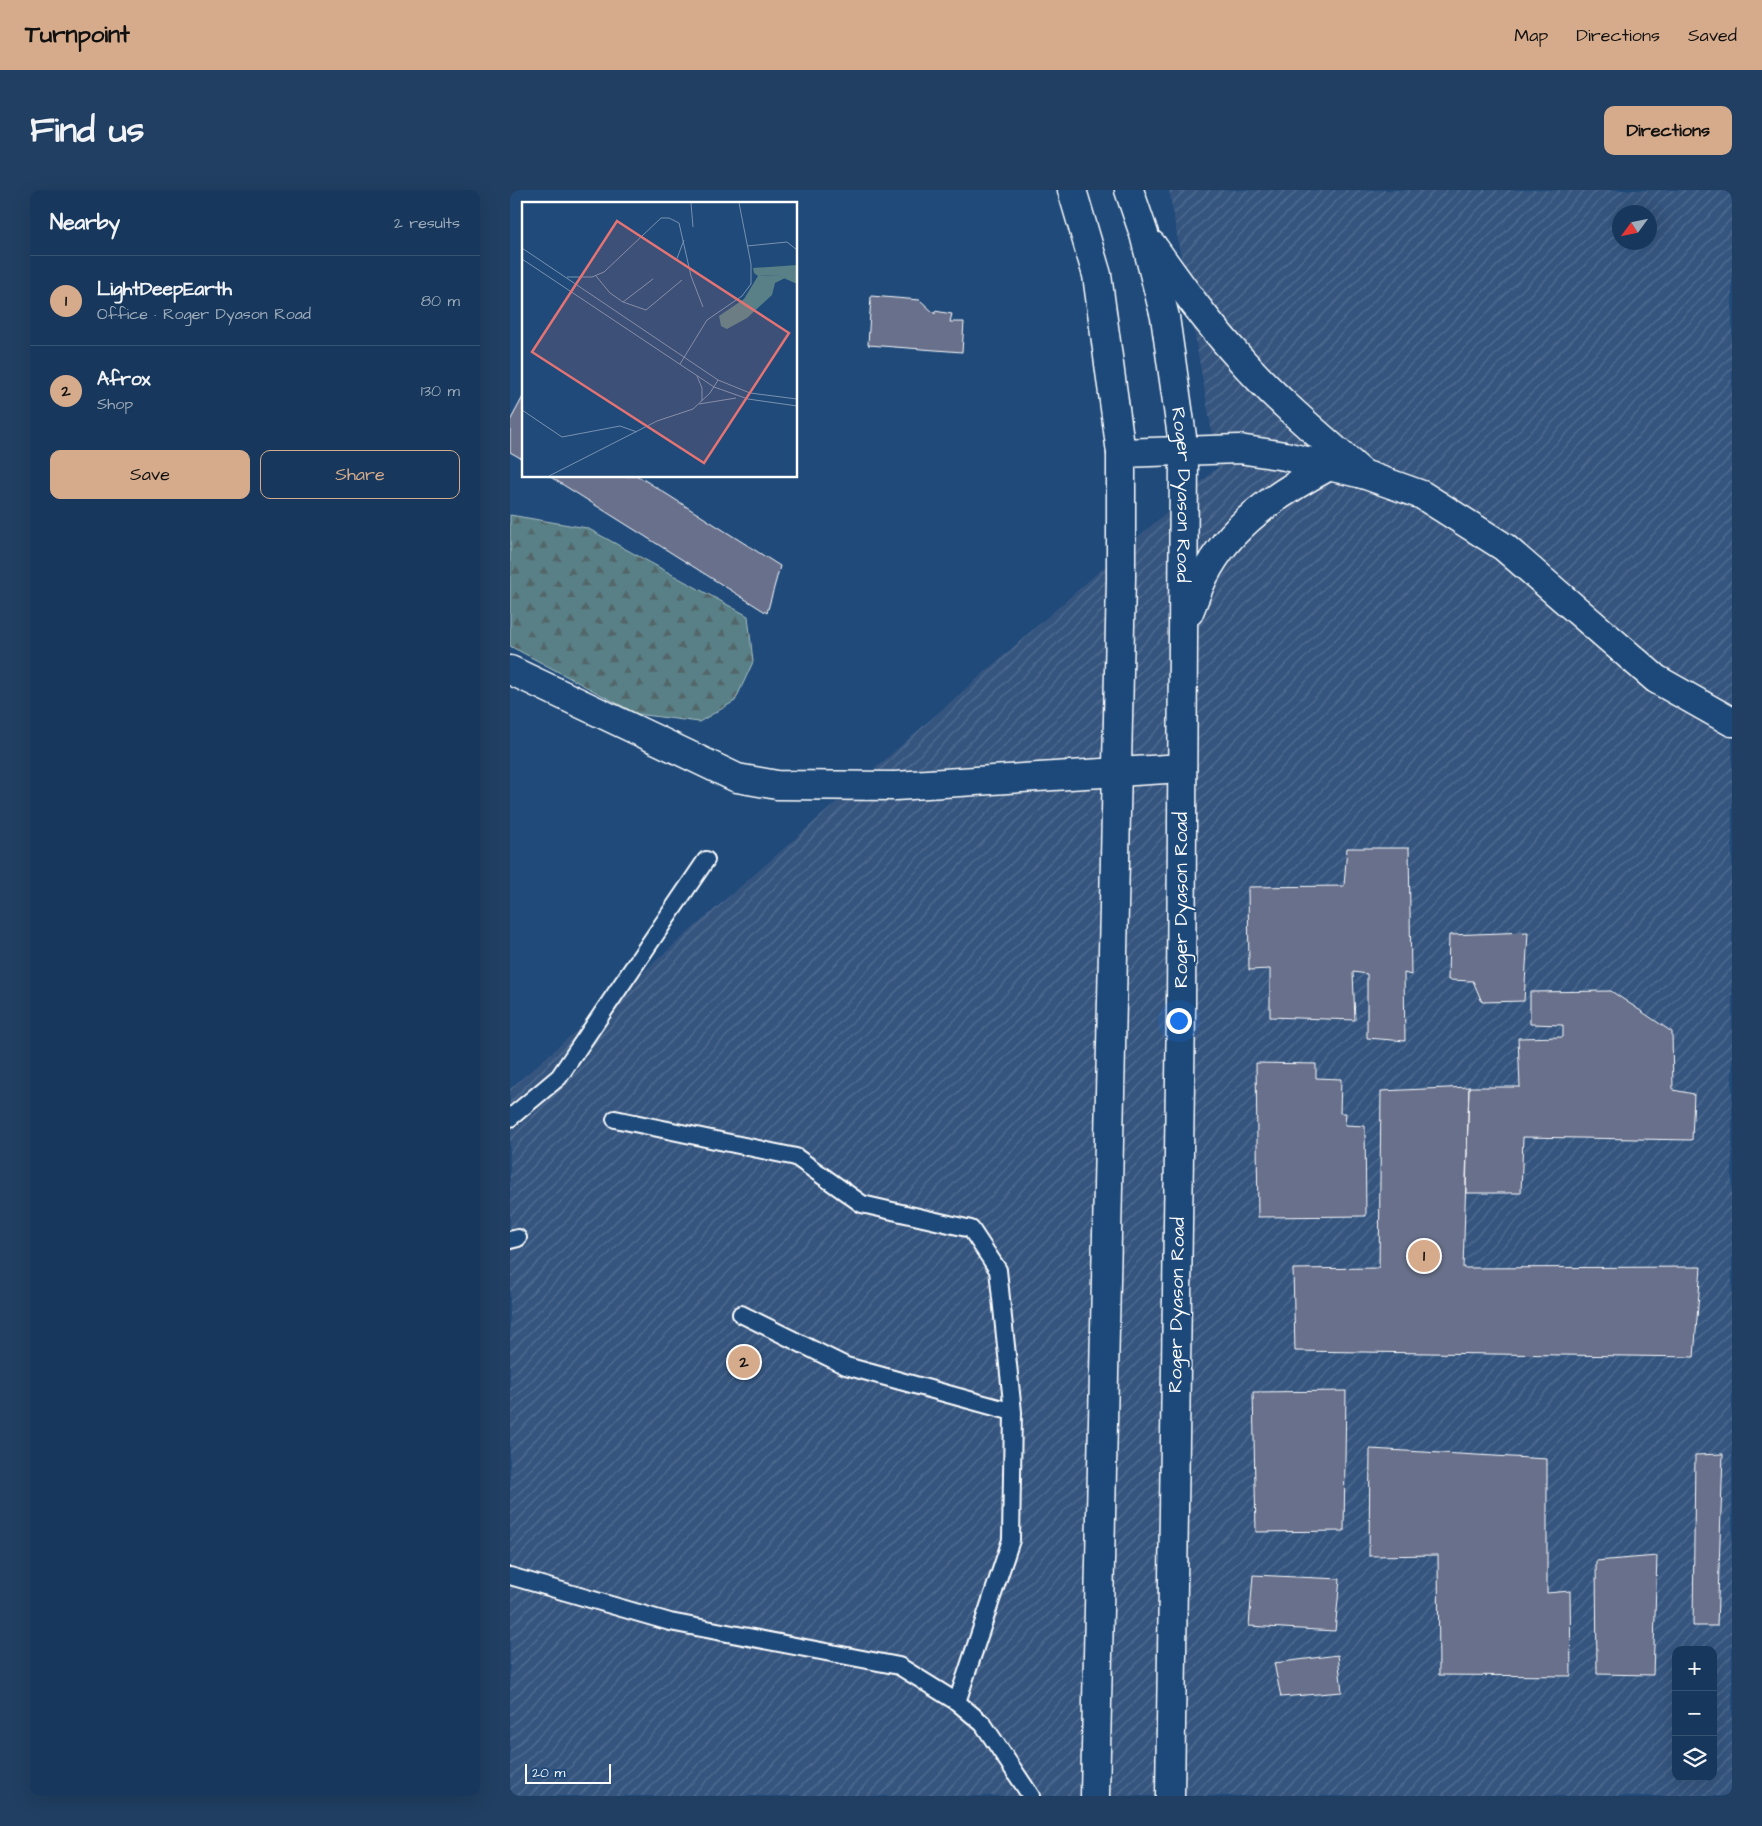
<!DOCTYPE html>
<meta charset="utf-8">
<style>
:root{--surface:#17385c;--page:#203f62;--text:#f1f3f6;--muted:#9eacbb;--line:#365272;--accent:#d6ab8b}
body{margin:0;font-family:"Architects Daughter",sans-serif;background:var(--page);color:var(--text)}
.controls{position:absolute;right:15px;bottom:15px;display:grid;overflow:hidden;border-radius:10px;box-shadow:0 5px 20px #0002}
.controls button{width:45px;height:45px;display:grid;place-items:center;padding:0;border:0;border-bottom:1px solid var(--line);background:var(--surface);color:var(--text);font:25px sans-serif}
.compass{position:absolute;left:1102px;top:15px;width:45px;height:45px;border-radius:50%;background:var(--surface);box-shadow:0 5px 20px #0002;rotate:237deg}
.scale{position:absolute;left:15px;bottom:12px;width:86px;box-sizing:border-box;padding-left:5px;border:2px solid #fff;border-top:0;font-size:14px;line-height:18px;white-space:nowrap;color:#fff;-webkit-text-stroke:4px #1f4a7a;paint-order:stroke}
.you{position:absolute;left:668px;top:830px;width:18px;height:18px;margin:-12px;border:4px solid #fff;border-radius:50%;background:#1a73e8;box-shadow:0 0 0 8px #1a73e833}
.badge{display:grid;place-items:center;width:32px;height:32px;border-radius:50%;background:var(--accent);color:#111;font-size:16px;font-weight:700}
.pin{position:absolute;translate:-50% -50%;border:2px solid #fff;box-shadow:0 1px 5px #0006}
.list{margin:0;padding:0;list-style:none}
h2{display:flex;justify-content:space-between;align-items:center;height:65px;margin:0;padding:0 20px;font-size:21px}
h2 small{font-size:16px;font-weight:400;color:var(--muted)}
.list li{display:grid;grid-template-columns:32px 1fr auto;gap:15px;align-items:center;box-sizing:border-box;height:90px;padding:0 20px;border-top:1px solid var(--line)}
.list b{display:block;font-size:19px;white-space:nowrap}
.list p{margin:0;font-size:16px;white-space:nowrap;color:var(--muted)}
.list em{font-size:16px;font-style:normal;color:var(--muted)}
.actions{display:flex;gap:10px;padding:15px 20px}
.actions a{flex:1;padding:11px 0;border:1px solid var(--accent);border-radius:10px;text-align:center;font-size:18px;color:var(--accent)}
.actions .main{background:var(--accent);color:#111}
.icon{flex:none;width:28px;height:28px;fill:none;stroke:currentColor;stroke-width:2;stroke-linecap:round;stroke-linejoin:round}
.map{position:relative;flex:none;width:1222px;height:1606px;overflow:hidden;border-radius:10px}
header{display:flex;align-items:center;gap:30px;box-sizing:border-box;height:70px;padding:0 25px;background:var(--accent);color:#111}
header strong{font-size:24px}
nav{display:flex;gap:28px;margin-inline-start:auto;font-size:18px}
.intro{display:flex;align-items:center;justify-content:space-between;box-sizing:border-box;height:120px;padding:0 30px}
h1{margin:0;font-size:35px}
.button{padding:12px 22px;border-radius:10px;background:var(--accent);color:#111;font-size:18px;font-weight:700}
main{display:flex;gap:30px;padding:0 30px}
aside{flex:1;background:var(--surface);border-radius:10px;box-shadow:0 5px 20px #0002}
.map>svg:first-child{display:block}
</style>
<header>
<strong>Turnpoint</strong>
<nav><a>Map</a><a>Directions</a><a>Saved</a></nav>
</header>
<div class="intro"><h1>Find us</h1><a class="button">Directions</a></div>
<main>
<aside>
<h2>Nearby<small>2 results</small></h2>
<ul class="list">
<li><span class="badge">1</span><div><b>LightDeepEarth</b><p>Office · Roger Dyason Road</p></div><em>80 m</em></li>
<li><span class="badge">2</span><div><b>Afrox</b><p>Shop</p></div><em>130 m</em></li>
</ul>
<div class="actions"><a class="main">Save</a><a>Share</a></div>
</aside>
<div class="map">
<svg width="1222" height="1606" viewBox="0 0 1222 1606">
<defs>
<pattern id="industrial-furrows" width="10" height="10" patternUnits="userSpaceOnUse" patternTransform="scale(1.25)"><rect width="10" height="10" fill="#35557f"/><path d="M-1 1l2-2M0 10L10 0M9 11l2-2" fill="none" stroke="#536e92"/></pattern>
<pattern id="forest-firs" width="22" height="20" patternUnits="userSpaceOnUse" patternTransform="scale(1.25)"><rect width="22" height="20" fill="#588086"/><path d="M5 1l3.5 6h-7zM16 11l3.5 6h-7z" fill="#526669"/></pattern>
</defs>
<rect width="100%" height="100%" fill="#1f4a7a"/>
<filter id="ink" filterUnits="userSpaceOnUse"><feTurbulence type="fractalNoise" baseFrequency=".02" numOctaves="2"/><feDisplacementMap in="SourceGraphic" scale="10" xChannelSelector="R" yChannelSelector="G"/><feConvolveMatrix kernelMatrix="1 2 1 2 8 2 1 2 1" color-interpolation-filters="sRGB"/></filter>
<g filter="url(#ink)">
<path fill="url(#industrial-furrows)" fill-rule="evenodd" d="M 659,0 L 1222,0 L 1222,1606 L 0,1606 L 0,899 L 708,277 ZM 1110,22 L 1140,22 L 1140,52 L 1110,52 ZM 1166,1460 L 1203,1460 L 1203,1587 L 1166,1587 Z"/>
<path fill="url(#forest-firs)" stroke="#acc0c2" d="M 0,325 L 77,338 L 238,426 L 243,472 L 225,511 L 189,532 L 127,524 L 0,456 Z"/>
<path fill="#68708b" stroke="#fff" d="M 361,106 L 410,110 L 425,124 L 425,121 L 442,124 L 440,132 L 454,132 L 452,162 L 358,155 Z
M 14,205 L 14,270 L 0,262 L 0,231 Z
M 39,286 L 128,286 L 270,376 L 257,423 Z
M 837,658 L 899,658 L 901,785 L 894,783 L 895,851 L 857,848 L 857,784 L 843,782 L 845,830 L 760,827 L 760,779 L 739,780 L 738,697 L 834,696 Z
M 1018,742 L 1014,811 L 972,812 L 963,791 L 938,790 L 939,745 Z
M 1101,801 L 1162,842 L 1163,900 L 1184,904 L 1182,950 L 1013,947 L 1011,1003 L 956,1003 L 959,897 L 1010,897 L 1008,848 L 1053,847 L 1053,835 L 1020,834 L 1020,802 Z
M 746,873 L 806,874 L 806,888 L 831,889 L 830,923 L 836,923 L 835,935 L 855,936 L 856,1026 L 748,1027 Z
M 959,897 L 953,1078 L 1191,1077 L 1184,1167 L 785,1161 L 783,1079 L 869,1078 L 871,901 Z
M 836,1201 L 834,1341 L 746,1342 L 743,1202 Z
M 860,1259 L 1037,1269 L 1037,1403 L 1060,1401 L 1061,1486 L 929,1485 L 928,1365 L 859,1366 Z
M 1213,1264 L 1207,1436 L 1183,1436 L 1185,1265 Z
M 1147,1366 L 1143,1485 L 1087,1484 L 1086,1371 Z
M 743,1385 L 830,1389 L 825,1441 L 739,1436 Z
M 828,1465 L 832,1502 L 771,1507 L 764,1473 Z"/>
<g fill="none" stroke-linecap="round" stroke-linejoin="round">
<g stroke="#fff" stroke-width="20">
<path id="service" d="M 0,928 L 49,887 L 196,670
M 105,929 L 286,967 L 352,1014 L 461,1039 L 488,1080 L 503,1222
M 0,1050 L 8,1048
M 231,1124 L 336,1176 L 503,1222 L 501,1350 L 447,1512
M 0,1386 L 160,1432 L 389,1476 L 447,1512 L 473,1534 L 521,1606"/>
</g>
<g stroke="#fff" stroke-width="31">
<path id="minor" d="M 611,263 L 729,259 L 775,266 L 853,284 L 912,305 L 994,357 L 1146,489 L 1222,532
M 0,480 L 227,588 L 267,595 L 385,596 L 672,578"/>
</g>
<g stroke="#fff" stroke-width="31">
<g id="secondary">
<path d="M 562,0 L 587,85 L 611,263 L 611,388 L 585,1606"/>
<path id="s1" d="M 619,0 L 634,44 L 655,127 L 674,261 L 671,819 L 660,1606"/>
<path d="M 642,55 C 669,93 695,130 726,164 C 764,208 810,246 853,284"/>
<path d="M 679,422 C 684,410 688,398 694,386 C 720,334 769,303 819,276"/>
</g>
</g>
<use href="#service" stroke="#1f4a7a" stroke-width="16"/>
<use href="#minor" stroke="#1f4a7a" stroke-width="28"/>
<use href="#secondary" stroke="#1f4a7a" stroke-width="28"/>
</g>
</g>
<g text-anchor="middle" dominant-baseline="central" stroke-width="4" stroke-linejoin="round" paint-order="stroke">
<g font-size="19" fill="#fff" stroke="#1f4a7a">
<text stroke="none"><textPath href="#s1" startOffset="311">Roger Dyason Road</textPath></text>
<text transform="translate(671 710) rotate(-90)">Roger Dyason Road</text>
<text transform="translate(667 1115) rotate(-89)">Roger Dyason Road</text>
</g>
</g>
<g transform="translate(12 12)">
<rect width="275" height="275" fill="#1f4a7a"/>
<path d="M 275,63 L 275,82 L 255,73 L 236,74 L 232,71 L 231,66 Z" fill="#588086"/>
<path d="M 255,73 L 263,76 L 253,81 L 250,93 L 225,116 L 205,127 L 199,124 L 197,114 L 222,97 L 236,74 Z" fill="#588086"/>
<path fill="none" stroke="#7992af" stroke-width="1" d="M 169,1 L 171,25M 225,44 L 265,40 L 275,48M 0,46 L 196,178 L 228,191 L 275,197M 0,57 L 192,185 L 226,197 L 275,204M 154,59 L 162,38M 74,74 L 88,91 L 101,100 L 131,77M 45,75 L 70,75 L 82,70 L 139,16 L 147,16 L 157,21 L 169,74 L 181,105M 101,100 L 124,108 L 160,78M 158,162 L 185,118 L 220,94 L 229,82 L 229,62 L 217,1M 175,174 L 180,186 L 180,199M 177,202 L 214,196M 0,208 L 40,235 L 98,224 L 115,230M 27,274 L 135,219 L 171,207 L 188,191 L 196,178"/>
<path fill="#e47373" fill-opacity="0.15" stroke="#e47373" stroke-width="2.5" d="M 95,19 L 267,131 L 182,261 L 10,150 Z"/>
<rect width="275" height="275" fill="none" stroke="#fff" stroke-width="2.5"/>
</g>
</svg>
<div class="controls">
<button>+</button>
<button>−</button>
<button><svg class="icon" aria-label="layers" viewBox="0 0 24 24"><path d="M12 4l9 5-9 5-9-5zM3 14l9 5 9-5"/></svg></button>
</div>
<svg class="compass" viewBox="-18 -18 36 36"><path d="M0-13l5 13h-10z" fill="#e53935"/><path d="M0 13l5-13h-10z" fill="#9eacbb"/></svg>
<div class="scale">20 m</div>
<div class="you"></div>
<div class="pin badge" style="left:914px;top:1066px">1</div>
<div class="pin badge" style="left:234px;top:1172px">2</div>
</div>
</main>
